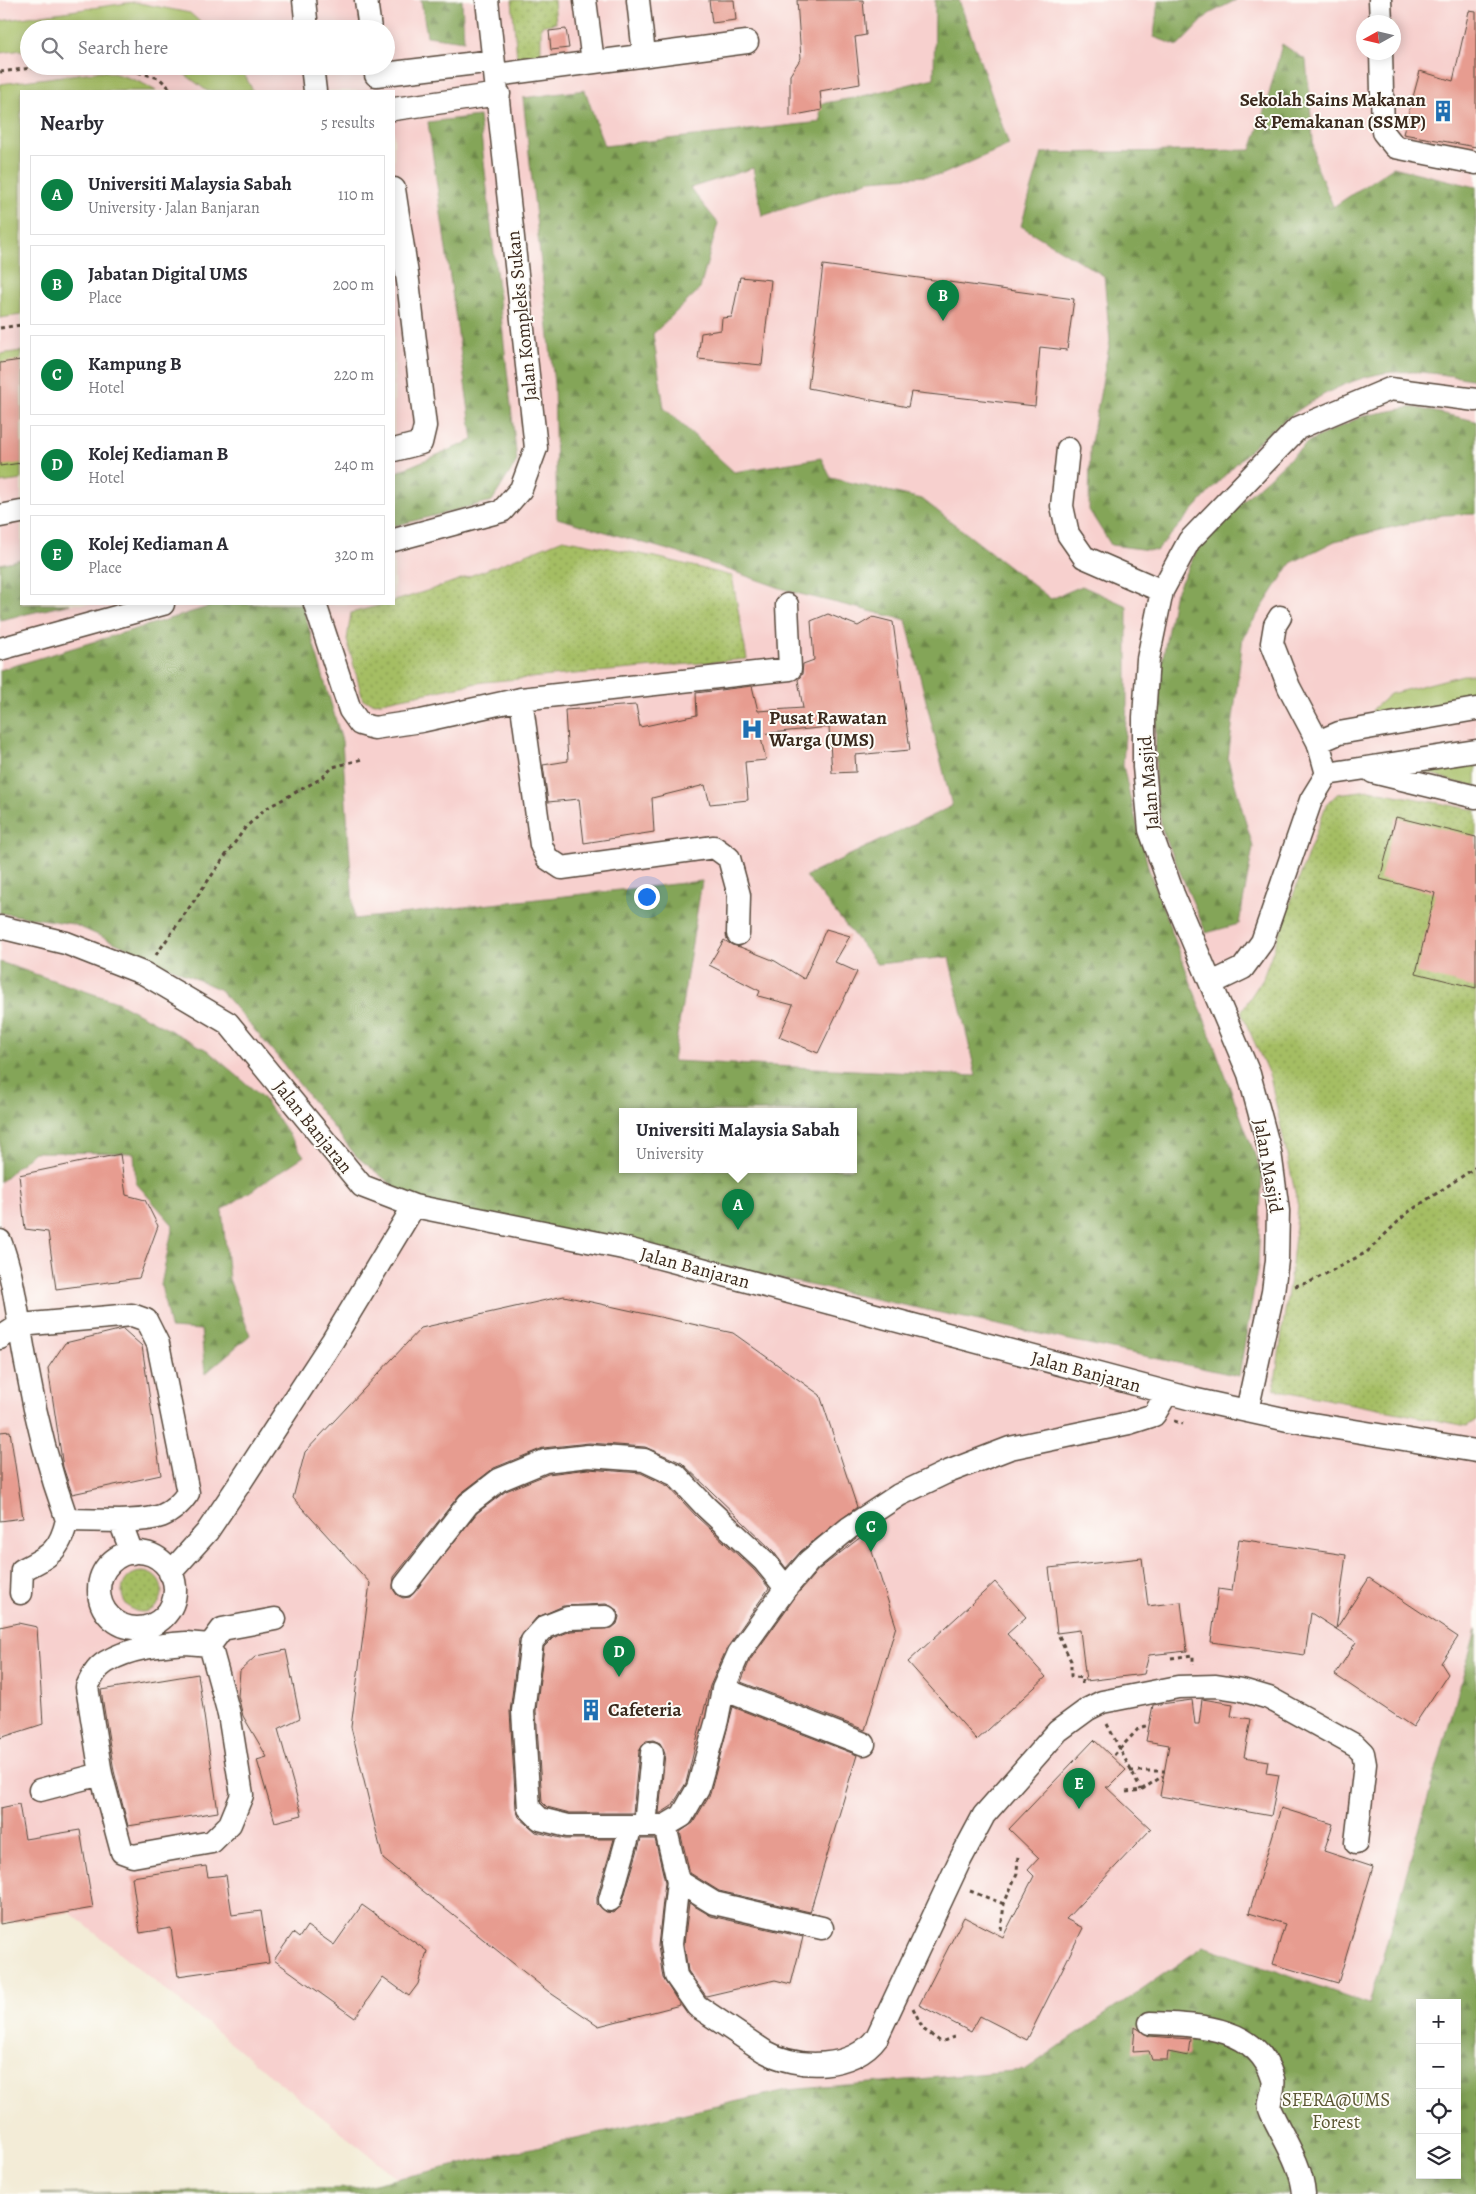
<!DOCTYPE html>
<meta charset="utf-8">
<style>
:root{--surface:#fff;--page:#f7f7f7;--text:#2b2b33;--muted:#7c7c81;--line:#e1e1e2;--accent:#0b8043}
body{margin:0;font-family:Alegreya,serif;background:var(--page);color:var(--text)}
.controls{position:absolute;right:15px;bottom:15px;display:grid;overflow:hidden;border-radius:0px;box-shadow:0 2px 12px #0003}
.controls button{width:45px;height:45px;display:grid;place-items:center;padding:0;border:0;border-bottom:1px solid var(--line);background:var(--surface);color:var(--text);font:25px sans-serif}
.compass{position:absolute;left:1356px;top:15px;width:45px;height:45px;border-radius:50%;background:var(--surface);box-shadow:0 2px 12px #0003;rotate:262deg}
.you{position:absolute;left:646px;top:896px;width:18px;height:18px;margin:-12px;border:4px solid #fff;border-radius:50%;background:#1a73e8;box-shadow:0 0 0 8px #1a73e833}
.badge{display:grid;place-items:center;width:32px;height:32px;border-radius:50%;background:var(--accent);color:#fff;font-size:16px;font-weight:700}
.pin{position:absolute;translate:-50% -41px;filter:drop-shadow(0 1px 2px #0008)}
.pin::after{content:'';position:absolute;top:26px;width:18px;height:15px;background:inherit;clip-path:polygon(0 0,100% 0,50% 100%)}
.popup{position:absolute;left:619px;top:1108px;width:238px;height:65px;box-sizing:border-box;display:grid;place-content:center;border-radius:0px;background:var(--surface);filter:drop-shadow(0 1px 4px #0005);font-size:16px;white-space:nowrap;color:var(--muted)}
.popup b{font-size:19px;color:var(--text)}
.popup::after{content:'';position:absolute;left:50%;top:100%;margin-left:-10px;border:10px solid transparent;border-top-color:var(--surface)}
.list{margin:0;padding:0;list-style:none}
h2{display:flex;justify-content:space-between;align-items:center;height:65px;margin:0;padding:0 20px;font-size:21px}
h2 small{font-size:16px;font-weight:400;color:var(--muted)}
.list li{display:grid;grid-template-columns:32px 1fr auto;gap:15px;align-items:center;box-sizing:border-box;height:80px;margin:0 10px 10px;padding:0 10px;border:1px solid var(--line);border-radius:0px}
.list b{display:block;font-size:19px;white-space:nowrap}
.list p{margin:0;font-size:16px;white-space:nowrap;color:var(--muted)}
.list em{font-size:16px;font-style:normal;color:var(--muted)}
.icon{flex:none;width:28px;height:28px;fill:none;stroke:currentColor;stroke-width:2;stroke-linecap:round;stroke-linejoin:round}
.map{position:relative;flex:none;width:1476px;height:2194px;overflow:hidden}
.search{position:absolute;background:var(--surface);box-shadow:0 2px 12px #0003;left:20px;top:20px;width:375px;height:55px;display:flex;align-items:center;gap:12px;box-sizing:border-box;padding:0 18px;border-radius:28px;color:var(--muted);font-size:19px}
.panel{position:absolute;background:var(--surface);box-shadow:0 2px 12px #0003;left:20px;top:90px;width:375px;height:515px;border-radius:0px}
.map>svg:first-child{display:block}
</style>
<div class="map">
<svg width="1476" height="2194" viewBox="0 0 1476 2194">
<defs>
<pattern id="forest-firs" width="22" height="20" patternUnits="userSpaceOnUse" patternTransform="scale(1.25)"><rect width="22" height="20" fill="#84a559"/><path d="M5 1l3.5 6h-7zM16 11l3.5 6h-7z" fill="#6d8749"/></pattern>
<pattern id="park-dots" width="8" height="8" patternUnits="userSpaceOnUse" patternTransform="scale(1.25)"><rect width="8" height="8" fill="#a5be63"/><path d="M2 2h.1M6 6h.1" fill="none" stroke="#889b51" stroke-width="1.8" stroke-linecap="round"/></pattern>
</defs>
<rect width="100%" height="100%" fill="#fdfcf7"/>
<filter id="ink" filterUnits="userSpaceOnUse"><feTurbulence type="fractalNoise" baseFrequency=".02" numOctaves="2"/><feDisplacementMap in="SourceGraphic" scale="10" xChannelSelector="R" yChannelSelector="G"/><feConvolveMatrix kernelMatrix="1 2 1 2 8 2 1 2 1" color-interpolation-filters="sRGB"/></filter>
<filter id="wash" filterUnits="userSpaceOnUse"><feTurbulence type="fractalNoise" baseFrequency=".0096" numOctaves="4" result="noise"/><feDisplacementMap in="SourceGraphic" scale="20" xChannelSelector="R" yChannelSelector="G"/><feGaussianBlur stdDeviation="1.12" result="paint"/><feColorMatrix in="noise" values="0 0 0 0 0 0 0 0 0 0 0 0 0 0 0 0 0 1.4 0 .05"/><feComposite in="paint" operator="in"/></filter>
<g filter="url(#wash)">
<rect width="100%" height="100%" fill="#f3ecd7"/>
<path fill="#f7d0ce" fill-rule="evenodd" d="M 0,0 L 1476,0 L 1476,2194 L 417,2194 L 0,1856 ZM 1364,22 L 1394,22 L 1394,52 L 1364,52 ZM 29,29 L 386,29 L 386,66 L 29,66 ZM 21,91 L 394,91 L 394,604 L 21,604 ZM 623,1111 L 853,1111 L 853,1169 L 623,1169 ZM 1420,2003 L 1457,2003 L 1457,2175 L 1420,2175 Z"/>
<path fill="#a5be63" stroke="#707440" d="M 134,2 L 190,13 L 208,29 L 29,29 L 29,49 L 0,53 L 0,21 Z
M 174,66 L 240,66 L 253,91 L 207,91 Z
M 102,71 C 121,75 140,80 156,91 L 21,91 L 21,315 L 0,318 L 0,84 Z
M 21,351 L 21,480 L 0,483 L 0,354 Z
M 1463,675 L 1476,675 L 1476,699 L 1374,717 L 1372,710 L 1390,694 Z
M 1476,763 L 1476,786 L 1459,783 L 1415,769 Z"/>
<path fill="url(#forest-firs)" stroke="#60683c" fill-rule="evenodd" d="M 421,0 L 462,0 L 464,41 L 427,36 Z
M 935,0 L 959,0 L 1009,145 L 941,175 L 870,180 L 762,216 L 753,168 L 690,188 L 718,223 L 700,289 L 653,334 L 664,408 L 734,472 L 821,458 L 831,478 L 922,499 L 1051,599 L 1082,586 L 1127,606 L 1127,705 L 1123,765 L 1129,793 L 1149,870 L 1262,1174 L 1258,1266 L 1239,1376 L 412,1201 L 356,1156 L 277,1056 L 219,989 L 73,924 L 0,913 L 0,670 L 218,604 L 302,604 L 342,741 L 354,919 L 702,881 L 673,1061 L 976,1076 L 949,957 L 877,964 L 806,876 L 952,806 L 906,620 L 792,592 L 689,556 L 557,518 L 554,384 L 523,98 L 585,90 L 604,146 L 821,122 L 819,104 L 859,97 L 934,78 ZM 623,1111 L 853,1111 L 853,1169 L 623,1169 Z
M 1158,0 L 1236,0 L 1209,14 L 1178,46 L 1154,37 Z
M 1282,44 L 1306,60 L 1315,162 L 1333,206 L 1330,209 L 1393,167 L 1476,187 L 1476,380 C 1443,374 1404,367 1370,376 C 1280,400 1217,486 1156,551 L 1111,545 L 1089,510 L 1090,448 L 1110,341 L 1104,276 L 1021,226 L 1042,153 L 1251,150 L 1267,102 Z
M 479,116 L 517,461 L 492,501 L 394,526 L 394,473 L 473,440 L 428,122 Z
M 1412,407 L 1476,421 L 1476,514 L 1443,515 L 1335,541 L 1291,563 L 1243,637 L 1228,760 L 1253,847 L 1239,924 L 1206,933 L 1162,830 L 1155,785 L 1156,722 L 1160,674 L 1174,596 L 1204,536 L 1309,441 L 1363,416 Z
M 21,559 L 21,604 L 70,604 L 0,620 L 0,564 Z
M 0,962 L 117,1002 L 207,1050 L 262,1097 L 304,1156 L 222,1210 L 229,1279 L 250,1335 L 205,1374 L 201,1330 L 170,1328 L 161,1285 L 173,1225 L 136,1183 L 134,1153 L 34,1152 L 0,1182 Z
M 1476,1630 L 1476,2194 L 40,2194 L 356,2188 L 787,2090 L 1025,2070 L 1204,1946 L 1369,2004 ZM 1420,2003 L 1457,2003 L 1457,2175 L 1420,2175 Z"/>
<path fill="url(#park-dots)" stroke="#707440" d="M 512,0 L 554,0 L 556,23 L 541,26 L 541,55 L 517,59 Z
M 563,539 L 660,558 L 732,576 L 747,659 L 483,682 L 376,703 L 363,700 L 347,640 L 351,613 C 424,595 493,568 563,539 Z
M 1369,790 L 1476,810 L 1476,1420 L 1467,1426 L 1274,1389 L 1292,1263 L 1298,1206 L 1270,1077 L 1241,1012 L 1263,978 L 1326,805 L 1337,794 Z
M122 1592a20 20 0 1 1 40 0a20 20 0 1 1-40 0Z"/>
<g id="blocks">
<path fill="#e79c90" d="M 709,0 L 734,0 L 736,20 L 712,23 Z
M 797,0 L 863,0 L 866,35 L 855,37 L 860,84 L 820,91 L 822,110 L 790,116 L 790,75 L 801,58 Z
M 1469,11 L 1476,12 L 1476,147 L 1403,134 L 1420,71 L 1453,81 Z
M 566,29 L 569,48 L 551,50 L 549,31 Z
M 823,265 L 1074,299 L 1067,350 L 1040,347 L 1035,406 L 911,392 L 908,407 L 808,388 Z
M 740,277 L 771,280 L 762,365 L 698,359 L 701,333 L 721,330 L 722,318 L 732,317 Z
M 21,360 L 21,463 L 0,466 L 0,363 Z
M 828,614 L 858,626 L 873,617 L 893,622 L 910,750 L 855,755 L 856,772 L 832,773 L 829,727 L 760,734 L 766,760 L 745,762 L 748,800 L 710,804 L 705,785 L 652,798 L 654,832 L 584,843 L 579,799 L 548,802 L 543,765 L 568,761 L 565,710 L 636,705 L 640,727 L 697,715 L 696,693 L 752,686 L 758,711 L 803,708 L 798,680 L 802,674 L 803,664 L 814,660 L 811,621 Z
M 1396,817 L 1476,837 L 1476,988 L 1416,973 L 1435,893 L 1380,879 Z
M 826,929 L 850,936 L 835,962 L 857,972 L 818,1053 L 779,1037 L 793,1005 L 758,996 L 760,991 L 709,965 L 724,940 L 732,945 L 740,947 L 775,961 L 804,979 Z
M 120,1154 L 126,1195 L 145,1200 L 158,1226 L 139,1278 L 56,1289 L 48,1232 L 25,1229 L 19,1175 Z
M 564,1296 L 733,1333 L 820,1395 L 857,1507 L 801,1551 L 786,1568 L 773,1551 L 682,1463 L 645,1447 L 589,1443 L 543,1448 L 494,1468 L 460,1494 L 394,1577 L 393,1589 L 397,1595 L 403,1598 L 410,1597 L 477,1513 L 506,1491 L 548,1474 L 588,1469 L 641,1473 L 668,1486 L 697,1517 L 754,1570 L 769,1588 L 727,1648 L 710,1686 L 686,1783 L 672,1806 L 661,1813 L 659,1813 L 665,1754 L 660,1743 L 653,1740 L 646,1741 L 639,1751 L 633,1813 L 570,1813 L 547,1807 L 542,1802 L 536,1711 L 544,1647 L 553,1638 L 571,1631 L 612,1628 L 617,1624 L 619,1617 L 617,1610 L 606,1604 L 563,1606 L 536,1618 L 519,1639 L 510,1712 L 516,1809 L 519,1817 L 536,1832 L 565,1839 L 614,1839 L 597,1897 L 597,1904 L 606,1912 L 614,1913 L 622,1904 L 641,1839 L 655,1839 L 665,1882 L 658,1946 L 663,1978 L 680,2005 L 599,2026 L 549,1992 L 383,1859 L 351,1727 L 370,1583 L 293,1498 L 305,1452 L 421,1328 Z
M 123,1329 L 142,1346 L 161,1475 L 72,1494 L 63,1467 L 48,1368 L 65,1343 Z
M 10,1431 L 23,1518 L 0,1521 L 0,1432 Z
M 866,1533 L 896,1626 L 865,1730 L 741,1682 L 750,1660 L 796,1596 L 818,1570 Z
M 1239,1539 L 1346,1555 L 1336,1629 L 1311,1613 L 1305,1655 L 1211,1642 L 1218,1589 L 1232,1591 Z
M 1142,1558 L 1148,1606 L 1181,1602 L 1187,1651 L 1149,1655 L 1144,1674 L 1086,1681 L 1080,1630 L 1057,1633 L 1049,1568 Z
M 1369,1578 L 1458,1637 L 1441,1663 L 1448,1674 L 1413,1727 L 1335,1675 L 1356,1642 L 1336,1629 Z
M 995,1582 L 1026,1617 L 1007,1634 L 1046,1677 L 977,1740 L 908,1662 Z
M 18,1623 L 37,1627 L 43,1724 L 0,1738 L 0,1627 Z
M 286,1650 L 300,1718 L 278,1729 L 302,1815 L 275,1822 L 257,1760 L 267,1757 L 243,1716 L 238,1696 L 240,1671 L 256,1656 Z
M 198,1674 L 218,1812 L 128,1826 L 114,1771 L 101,1690 Z
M 1202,1699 L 1233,1704 L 1231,1716 L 1251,1719 L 1244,1757 L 1268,1761 L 1266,1773 L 1279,1775 L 1271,1816 L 1160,1796 L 1169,1745 L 1146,1741 L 1153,1705 L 1192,1700 L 1195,1724 L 1199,1724 Z
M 733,1707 L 857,1755 L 810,1912 L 719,1891 L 690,1873 L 680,1832 L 693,1823 L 710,1794 Z
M 1094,1740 L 1126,1770 L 1109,1787 L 1106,1787 L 1151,1829 L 1066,1919 L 1083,1928 L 1027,2040 L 980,2016 L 971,2032 L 919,2005 L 964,1917 L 1003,1937 L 1034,1876 L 1028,1870 L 1039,1858 L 1009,1829 Z
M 19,1804 L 25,1839 L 80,1830 L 93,1908 L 0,1924 L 0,1808 Z
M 1281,1808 L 1333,1824 L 1324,1851 L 1373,1867 L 1338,1983 L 1273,1964 L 1285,1924 L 1249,1913 Z
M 206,1866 L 208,1877 L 226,1875 L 232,1915 L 261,1911 L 269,1963 L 178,1976 L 171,1928 L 140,1933 L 132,1877 Z
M 689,1903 L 711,1916 L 803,1937 L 791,1984 L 775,1980 L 706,1996 L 688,1971 L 684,1944 Z
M 362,1905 L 427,1951 L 418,1984 L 409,1996 L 383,1977 L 355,2018 L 274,1960 L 293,1933 L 299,1938 L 307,1926 L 334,1945 Z
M 1135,2027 L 1149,2036 L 1190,2039 L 1188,2056 L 1168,2052 L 1167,2060 L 1152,2060 L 1149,2051 L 1133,2052 Z"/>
</g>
</g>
<g filter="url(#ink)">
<use href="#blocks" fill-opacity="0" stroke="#57473a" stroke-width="1"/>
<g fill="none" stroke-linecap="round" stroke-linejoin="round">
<g stroke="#57473a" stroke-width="25">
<path id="minor" d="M 304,0 L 307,29
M 366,0 L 370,29
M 585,0 L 593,62
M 638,0 L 644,54
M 1380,0 L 1381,22
M 1381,52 L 1383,132 L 1395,147 L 1476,163
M 312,66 L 315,91
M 376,75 L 493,61
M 496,75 L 747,42
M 394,109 L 499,94
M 394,189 L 408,281 L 425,426 L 421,443 L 394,450
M 1068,449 L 1062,506 L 1068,534 L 1084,557 L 1162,591
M 0,516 L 21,512
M 394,540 L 502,511 L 521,489 L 536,448 L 487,0
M 315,604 L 350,710 L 360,724 L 374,728 L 421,721 L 521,699 L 790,669 L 787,605
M 1280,617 L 1275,625 L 1272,643 L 1289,687 L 1318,742 L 1327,774
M 0,649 L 163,604
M 521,699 L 541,845 L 547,858 L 562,868 L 714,847 L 729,858 L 739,895 L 738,934
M 1318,742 L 1339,733 L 1476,709
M 1373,772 L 1476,797
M 0,927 L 66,943 L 145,974 L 228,1023 L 362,1186 L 414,1206 L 623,1248 L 1192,1399 L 1288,1420 L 1476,1451
M 1212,983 L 1243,968 L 1262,942 L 1311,800 L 1327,774 L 1476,751
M 0,1241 C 16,1282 18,1326 27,1368 C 36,1420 49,1470 67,1520 L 120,1521 L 132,1553
M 0,1338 L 20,1325 L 132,1315 L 146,1320 L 158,1344 L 188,1493 C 169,1521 151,1519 120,1521
M 1247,1411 L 1273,1292 L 1277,1260 L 1278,1211 L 1270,1152 L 1249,1074 L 1173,894 L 1150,830 L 1144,767 L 1144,717 L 1148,659 L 1162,591 L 1189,541 L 1298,428 L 1390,389 L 1476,400
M99 1590a38 38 0 1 1 76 0a38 38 0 1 1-76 0Z
M 170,1573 L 207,1532 L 238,1486 L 333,1340 L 414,1206
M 405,1585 L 468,1504 L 499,1480 L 545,1461 L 588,1456 L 644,1460 L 676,1475 L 706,1507 L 764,1561 L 786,1588
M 21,1593 L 22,1570 C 50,1556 60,1551 67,1520
M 606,1617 L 568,1618 L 545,1627 L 532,1641 L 523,1711 L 529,1808 L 540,1819 L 568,1826 L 665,1826 L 682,1816 L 698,1788 L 717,1720 L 723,1689 L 739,1653 L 786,1588 L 809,1561 L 849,1528 L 899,1495 L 945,1473 L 1010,1448 L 1129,1423 L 1154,1415 L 1167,1393
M 186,1643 L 210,1645 L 229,1714 L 242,1795 L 230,1824 L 212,1842 L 133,1856 L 122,1852 L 101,1774 L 87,1687 C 91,1678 96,1668 106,1662 C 129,1648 159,1645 186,1643 Z
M 210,1645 L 222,1629 L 275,1619
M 723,1689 L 864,1744
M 40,1790 L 101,1774
M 645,1826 L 652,1753
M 665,1826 L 678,1881 L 671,1944 L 676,1976 L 697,2006 L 764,2051 C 798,2070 853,2070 877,2037 L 960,1860 L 984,1815 L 1058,1731 L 1088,1709 L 1102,1702 L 1178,1687 L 1216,1686 L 1242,1690 L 1269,1698 L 1356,1746 L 1363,1753 L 1365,1764 L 1356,1843
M 678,1881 L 714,1903 L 822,1928
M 610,1900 L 631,1826
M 1150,2023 C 1195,2025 1258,2025 1273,2079 C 1276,2089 1266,2103 1271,2112 C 1283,2138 1302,2165 1304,2194"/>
</g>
<path stroke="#57473a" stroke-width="3" stroke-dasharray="4 4" stroke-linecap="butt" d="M 115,66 L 159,78 L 173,91
M 0,72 L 49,66
M 0,328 L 21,325
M 156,955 L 245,828 L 265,809 L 322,778 L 333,767 L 363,759
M 1295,1286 L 1310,1282 L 1367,1252 L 1407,1213 L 1476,1167
M 1174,1421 L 1183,1424
M 1059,1636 L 1071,1661 L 1071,1676 L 1082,1678 L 1082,1688
M 1171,1658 L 1193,1655 L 1193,1665
M 1107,1724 L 1141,1790
M 1114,1755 L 1139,1728 L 1149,1725
M 1130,1771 L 1165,1771
M 1126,1792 L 1141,1790 L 1163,1776
M 970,1891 L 1004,1904
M 1001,1930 L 1004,1904 L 1017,1873 L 1018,1854
M 913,2008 L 923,2029 L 941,2042 L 954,2037"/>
<use href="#minor" stroke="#fff" stroke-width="22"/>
</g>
</g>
<defs>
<g id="building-bare" transform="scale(1.725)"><path d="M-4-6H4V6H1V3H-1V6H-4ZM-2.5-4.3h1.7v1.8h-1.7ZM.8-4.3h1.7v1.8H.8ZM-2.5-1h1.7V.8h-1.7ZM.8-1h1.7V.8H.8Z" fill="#1f6fb2" stroke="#fdfcf7" stroke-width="2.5" paint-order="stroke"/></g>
<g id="hospital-bare" transform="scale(1.725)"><path d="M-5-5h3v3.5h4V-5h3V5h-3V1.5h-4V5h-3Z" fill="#1f6fb2" stroke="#fdfcf7" stroke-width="2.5" paint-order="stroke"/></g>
</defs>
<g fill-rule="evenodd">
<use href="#building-bare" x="1443" y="111"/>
<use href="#hospital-bare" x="752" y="729"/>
<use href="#building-bare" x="591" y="1710"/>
</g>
<g text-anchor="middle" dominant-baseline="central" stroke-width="4" stroke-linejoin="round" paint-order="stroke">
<g font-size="19" font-weight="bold" fill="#3b2a1e" stroke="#fdfcf7" text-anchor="start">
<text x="1426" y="100" text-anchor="end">Sekolah Sains Makanan<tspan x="1426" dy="22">&amp; Pemakanan (SSMP)</tspan></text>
<text x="769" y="718">Pusat Rawatan<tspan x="769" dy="22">Warga (UMS)</tspan></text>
<text x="608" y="1710">Cafeteria</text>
</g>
<g font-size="19" fill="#3b2a1e" stroke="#fdfcf7">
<text transform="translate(522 316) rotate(-96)">Jalan Kompleks Sukan</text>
<text transform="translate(1149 783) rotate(-95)">Jalan Masjid</text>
<text transform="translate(313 1127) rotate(51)">Jalan Banjaran</text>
<text transform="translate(1268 1166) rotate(80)">Jalan Masjid</text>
<text transform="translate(695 1268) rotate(15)">Jalan Banjaran</text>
<text transform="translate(1086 1372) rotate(15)">Jalan Banjaran</text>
</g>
<g font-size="19" fill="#5b5633" stroke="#fdfcf7">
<text x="1336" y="2100">SFERA@UMS<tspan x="1336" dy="22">Forest</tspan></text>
</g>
</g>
</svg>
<div class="controls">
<button>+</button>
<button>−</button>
<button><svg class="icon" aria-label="locate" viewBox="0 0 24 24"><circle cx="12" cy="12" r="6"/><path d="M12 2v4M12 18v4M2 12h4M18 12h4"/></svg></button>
<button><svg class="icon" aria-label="layers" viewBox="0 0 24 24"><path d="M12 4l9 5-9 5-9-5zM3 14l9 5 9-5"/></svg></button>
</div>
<svg class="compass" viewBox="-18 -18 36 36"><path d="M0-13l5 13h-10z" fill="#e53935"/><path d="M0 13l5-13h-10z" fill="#7c7c81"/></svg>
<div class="you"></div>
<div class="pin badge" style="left:738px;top:1230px">A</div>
<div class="popup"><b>Universiti Malaysia Sabah</b>University</div>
<div class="pin badge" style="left:943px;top:321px">B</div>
<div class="pin badge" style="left:871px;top:1552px">C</div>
<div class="pin badge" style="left:619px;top:1677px">D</div>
<div class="pin badge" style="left:1079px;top:1809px">E</div>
<div class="search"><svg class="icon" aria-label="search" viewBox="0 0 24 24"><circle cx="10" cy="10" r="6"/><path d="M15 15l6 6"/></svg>Search here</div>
<section class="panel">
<h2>Nearby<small>5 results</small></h2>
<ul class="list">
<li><span class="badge">A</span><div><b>Universiti Malaysia Sabah</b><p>University · Jalan Banjaran</p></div><em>110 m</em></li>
<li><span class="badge">B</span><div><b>Jabatan Digital UMS</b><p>Place</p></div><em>200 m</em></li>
<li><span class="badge">C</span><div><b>Kampung B</b><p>Hotel</p></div><em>220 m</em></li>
<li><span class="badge">D</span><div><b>Kolej Kediaman B</b><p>Hotel</p></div><em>240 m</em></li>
<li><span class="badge">E</span><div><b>Kolej Kediaman A</b><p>Place</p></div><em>320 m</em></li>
</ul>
</section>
</div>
